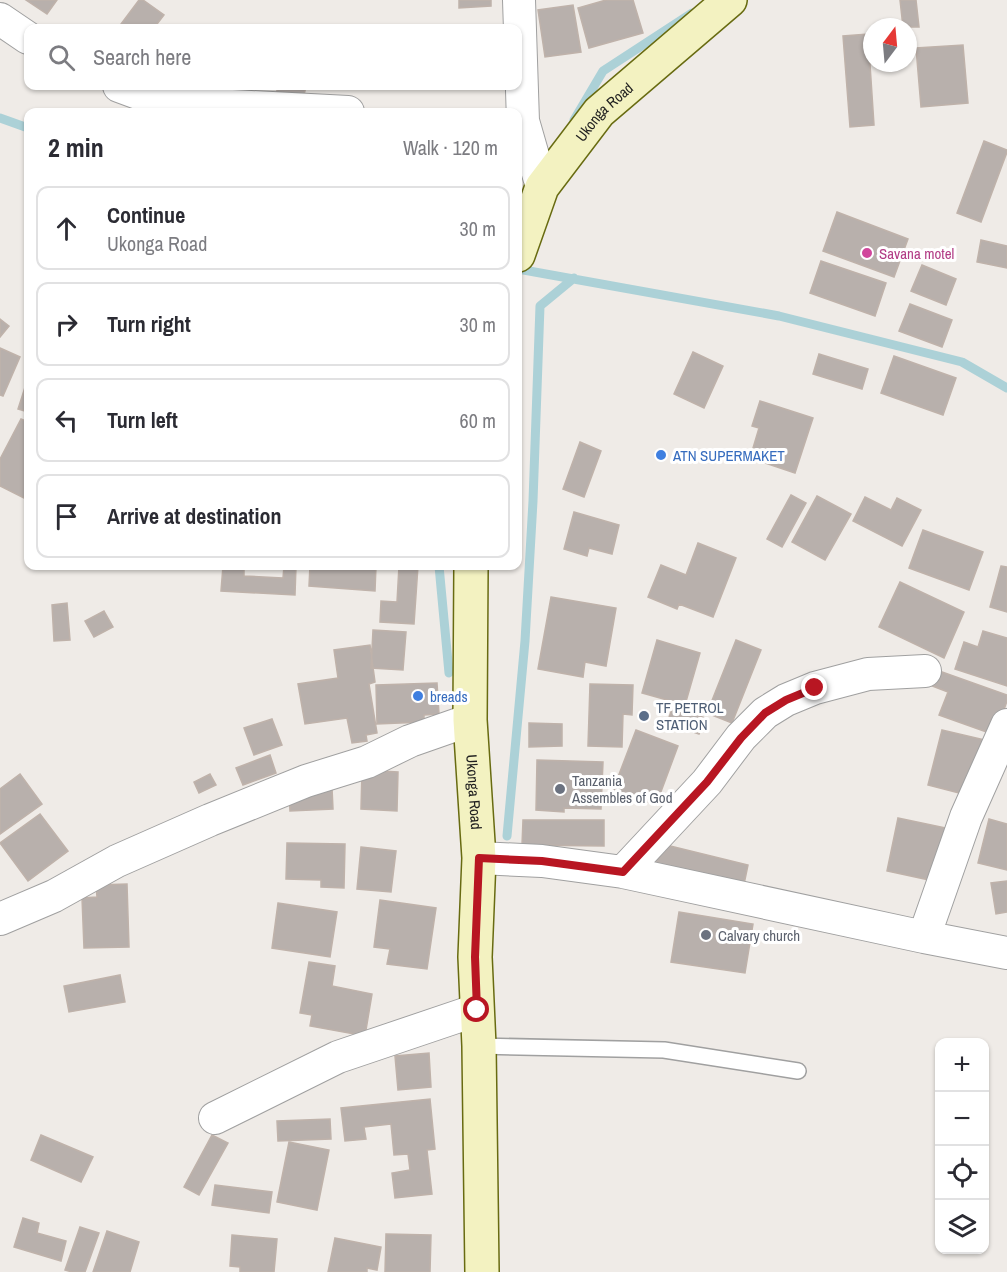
<!DOCTYPE html>
<meta charset="utf-8">
<style>
:root{--surface:#fff;--page:#f7f7f7;--text:#2b2b33;--muted:#7c7c81;--line:#e1e1e2}
body{margin:0;font-family:"Archivo Narrow",sans-serif;background:var(--page);color:var(--text)}
.controls{position:absolute;right:18px;bottom:18px;display:grid;overflow:hidden;border-radius:12px;box-shadow:0 2px 4px #0004}
.controls button{width:54px;height:54px;display:grid;place-items:center;padding:0;border:0;border-bottom:2px solid var(--line);background:var(--surface);color:var(--text);font:30px sans-serif}
.compass{position:absolute;left:863px;top:18px;width:54px;height:54px;border-radius:50%;background:var(--surface);box-shadow:0 2px 4px #0004;rotate:16deg}
.stop{position:absolute;width:18px;height:18px;margin:-14px;border:4px solid #b81622;border-radius:50%;background:#fff}
.stop.end{background:#b81622;border-color:#fff;box-shadow:0 2px 6px #0008}
.list{margin:0;padding:0;list-style:none}
h2{display:flex;justify-content:space-between;align-items:center;height:78px;margin:0;padding:0 24px;font-size:26px}
h2 small{font-size:20px;font-weight:400;color:var(--muted)}
.list li{display:grid;grid-template-columns:39px 1fr auto;gap:18px;align-items:center;box-sizing:border-box;height:84px;margin:0 12px 12px;padding:0 12px;border:2px solid var(--line);border-radius:12px}
.list b{display:block;font-size:22px;white-space:nowrap}
.list p{margin:0;font-size:20px;white-space:nowrap;color:var(--muted)}
.list em{font-size:20px;font-style:normal;color:var(--muted)}
.icon{flex:none;width:33px;height:33px;fill:none;stroke:currentColor;stroke-width:2;stroke-linecap:round;stroke-linejoin:round}
.map{position:relative;flex:none;width:1007px;height:1272px;overflow:hidden}
.search{position:absolute;background:var(--surface);box-shadow:0 2px 4px #0004;left:24px;top:24px;width:498px;height:66px;display:flex;align-items:center;gap:15px;box-sizing:border-box;padding:0 21px;border-radius:12px;color:var(--muted);font-size:22px}
.panel{position:absolute;background:var(--surface);box-shadow:0 2px 4px #0004;left:24px;top:108px;width:498px;height:462px;border-radius:12px}
.map>svg:first-child{display:block}
</style>
<div class="map">
<svg width="1007" height="1272" viewBox="0 0 1007 1272">
<rect width="100%" height="100%" fill="#efebe7"/>
<g fill="none" stroke-linecap="round" stroke-linejoin="round">
<path stroke="#acd1d7" stroke-width="9" d="M 0,118 L 28,128
M 574,120 L 603,71 L 692,13
M 518,269 L 779,316 L 962,362 L 1007,388
M 439,566 L 449,673
M 507,836 L 525,641 L 533,501 L 540,306 L 574,278"/>
</g>
<path fill="#b8b0ac" stroke="#bfb2aa" stroke-width="1.5" d="M 26,0 L 57,0 L 47,14 Z
M 139,0 L 143,0 L 164,15 L 154,28 L 118,28 Z
M 459,0 L 491,0 L 491,6 L 459,8 Z
M 606,0 L 633,0 L 643,33 L 589,48 L 578,8 Z
M 900,0 L 916,0 L 919,27 L 903,27 Z
M 573,5 L 581,52 L 545,57 L 538,10 Z
M 868,34 L 874,125 L 850,127 L 843,36 Z
M 963,45 L 968,103 L 921,107 L 916,48 Z
M 278,86 L 306,86 L 303,100 L 276,95 Z
M 984,141 L 1007,150 L 1007,152 L 981,222 L 957,213 Z
M 837,212 L 908,239 L 894,277 L 823,251 Z
M 981,240 L 1007,246 L 1007,268 L 977,262 Z
M 821,261 L 886,283 L 875,316 L 810,293 Z
M 922,265 L 956,279 L 946,305 L 911,291 Z
M 910,304 L 952,320 L 942,347 L 899,331 Z
M 0,319 L 9,326 L 0,337 Z
M 0,348 L 20,357 L 3,396 L 0,395 Z
M 693,352 L 723,366 L 704,408 L 674,394 Z
M 819,354 L 868,369 L 862,389 L 813,374 Z
M 894,356 L 956,378 L 943,415 L 881,393 Z
M 28,378 L 28,412 L 18,409 Z
M 760,401 L 813,418 L 795,473 L 750,458 L 759,428 L 752,426 Z
M 21,419 L 28,422 L 28,500 L 0,486 L 0,459 Z
M 580,442 L 601,451 L 584,497 L 563,489 Z
M 791,495 L 806,503 L 782,547 L 767,539 Z
M 817,496 L 851,514 L 825,560 L 792,542 Z
M 865,497 L 891,510 L 897,498 L 921,510 L 902,546 L 853,521 Z
M 574,512 L 619,525 L 612,554 L 589,548 L 587,556 L 564,549 Z
M 923,530 L 983,552 L 969,590 L 909,568 Z
M 698,543 L 736,558 L 713,617 L 679,604 L 677,609 L 648,597 L 661,565 L 686,575 Z
M 223,566 L 244,566 L 244,576 L 283,578 L 284,566 L 296,566 L 295,595 L 221,591 Z
M 310,566 L 376,566 L 375,591 L 309,586 Z
M 399,566 L 418,566 L 414,624 L 380,622 L 381,601 L 397,602 Z
M 1001,566 L 1007,567 L 1007,612 L 990,607 Z
M 900,582 L 964,612 L 944,658 L 879,627 Z
M 551,597 L 616,608 L 606,666 L 585,662 L 583,677 L 538,669 Z
M 67,603 L 70,640 L 54,641 L 52,605 Z
M 104,611 L 113,627 L 94,637 L 85,621 Z
M 373,630 L 406,632 L 403,670 L 371,668 Z
M 983,631 L 1007,638 L 1007,686 L 955,669 L 964,642 L 978,647 Z
M 657,640 L 700,653 L 685,705 L 642,693 Z
M 736,640 L 761,650 L 732,723 L 707,713 Z
M 370,645 L 375,682 L 369,684 L 377,733 L 366,735 L 367,741 L 352,743 L 347,718 L 305,724 L 298,684 L 338,678 L 334,650 Z
M 928,667 L 1007,695 L 1007,701 L 995,735 L 939,715 L 948,692 L 922,682 Z
M 437,683 L 439,714 L 424,715 L 424,722 L 377,724 L 376,685 Z
M 590,684 L 633,685 L 632,715 L 623,714 L 622,747 L 588,746 Z
M 673,706 L 705,718 L 699,734 L 667,723 Z
M 272,719 L 282,745 L 254,755 L 244,728 Z
M 529,723 L 562,724 L 562,746 L 529,747 Z
M 636,730 L 678,746 L 656,805 L 613,790 Z
M 942,730 L 985,740 L 971,796 L 928,785 Z
M 270,755 L 276,773 L 243,785 L 236,768 Z
M 537,760 L 603,762 L 601,809 L 564,808 L 564,812 L 536,810 Z
M 362,770 L 398,772 L 397,811 L 361,809 Z
M 20,774 L 42,804 L 0,834 L 0,789 Z
M 210,774 L 216,785 L 199,793 L 194,782 Z
M 332,788 L 333,809 L 290,811 L 289,790 Z
M 40,814 L 68,851 L 28,881 L 0,843 Z
M 898,818 L 946,828 L 934,881 L 887,871 Z
M 989,819 L 1007,824 L 1007,870 L 978,863 Z
M 523,820 L 604,820 L 604,846 L 522,845 Z
M 287,843 L 345,844 L 344,888 L 321,887 L 321,880 L 286,879 Z
M 658,843 L 748,865 L 743,889 L 652,868 Z
M 361,847 L 396,851 L 391,892 L 357,889 Z
M 1007,881 L 1007,912 L 996,914 L 991,883 Z
M 127,884 L 129,947 L 84,948 L 82,898 L 97,897 L 96,885 Z
M 380,900 L 436,908 L 427,969 L 387,964 L 390,949 L 374,947 Z
M 278,903 L 337,912 L 330,957 L 272,948 Z
M 679,912 L 753,924 L 745,973 L 671,962 Z
M 309,962 L 335,966 L 332,986 L 372,994 L 365,1036 L 310,1026 L 312,1015 L 300,1013 Z
M 120,975 L 125,1002 L 69,1012 L 64,986 Z
M 429,1053 L 431,1087 L 398,1090 L 395,1056 Z
M 430,1099 L 435,1149 L 427,1150 L 432,1194 L 395,1198 L 392,1173 L 410,1170 L 408,1154 L 394,1155 L 391,1124 L 364,1127 L 366,1139 L 345,1141 L 341,1108 Z
M 330,1119 L 331,1139 L 278,1141 L 277,1121 Z
M 41,1135 L 93,1157 L 81,1182 L 31,1160 Z
M 212,1135 L 228,1143 L 199,1195 L 184,1187 Z
M 289,1142 L 329,1150 L 317,1210 L 277,1202 Z
M 215,1185 L 272,1192 L 269,1213 L 212,1205 Z
M 23,1218 L 39,1223 L 37,1233 L 66,1241 L 61,1261 L 14,1247 Z
M 80,1227 L 99,1233 L 85,1272 L 72,1272 L 65,1270 Z
M 107,1231 L 139,1242 L 130,1272 L 93,1272 Z
M 386,1234 L 431,1235 L 430,1272 L 385,1272 Z
M 232,1235 L 277,1239 L 274,1272 L 240,1272 L 240,1267 L 230,1266 Z
M 335,1238 L 381,1247 L 377,1270 L 367,1268 L 367,1272 L 328,1272 Z"/>
<g fill="none" stroke-linecap="round" stroke-linejoin="round">
<g stroke="#a0a0a0" stroke-width="18">
<path id="lane" d="M 479,1046 L 664,1050 L 798,1071"/>
</g>
<g stroke="#a0a0a0" stroke-width="34">
<path id="street" d="M 519,0 L 523,121 L 542,187
M 0,19 L 28,38
M 119,86 L 146,96 L 176,103 L 348,112
M 479,858 L 542,861 L 623,872 L 924,937 L 1007,953
M 623,872 L 707,782 L 741,737 L 765,713 L 786,700 L 815,688 L 868,674 L 925,671
M 0,919 L 54,896 L 117,861 L 210,820 L 306,781 L 367,762 L 410,741 L 470,720
M 924,937 L 966,817 L 1007,725
M 215,1118 L 338,1057 L 477,1010"/>
</g>
<g stroke="#686b11" stroke-width="36">
<g id="secondary">
<path id="s1" d="M 518,255 L 542,187 L 599,112 L 730,0"/>
<path id="s2" d="M 471,566 L 470,720 L 479,858 L 475,957 L 479,1046 L 482,1272"/>
</g>
</g>
<use href="#lane" stroke="#fff" stroke-width="15"/>
<use href="#street" stroke="#fff" stroke-width="32"/>
<use href="#secondary" stroke="#f3f2c1" stroke-width="33"/>
</g>
<g fill="none" stroke-linecap="round" stroke-linejoin="round">
<path stroke="#b81622" stroke-width="8" d="M 477,1010 L 475,957 L 479,858 L 542,861 L 623,872 L 707,782 L 741,738 L 765,713 L 786,700 L 815,688"/>
</g>
<circle fill="#d1479c" stroke="#fff" stroke-width="2" cx="867" cy="253" r="6"/>
<g fill="#3f7fe0" stroke="#fff" stroke-width="2">
<circle cx="661" cy="455" r="6"/>
<circle cx="418" cy="696" r="6"/>
</g>
<circle fill="#5c6f8a" stroke="#fff" stroke-width="2" cx="644" cy="716" r="6"/>
<g fill="#6b7280" stroke="#fff" stroke-width="2">
<circle cx="560" cy="789" r="6"/>
<circle cx="706" cy="935" r="6"/>
</g>
<g text-anchor="middle" dominant-baseline="central" stroke-width="6" stroke-linejoin="round" paint-order="stroke">
<g font-size="15" fill="#1f1f1f" stroke="#fff">
<text stroke="none"><textPath href="#s1" startOffset="170">Ukonga Road</textPath></text>
<text stroke="none"><textPath href="#s2" startOffset="226">Ukonga Road</textPath></text>
</g>
<g font-size="15" fill="#b23c85" stroke="#fff" text-anchor="start">
<text x="879" y="253">Savana motel</text>
</g>
<g font-size="15" fill="#366cbe" stroke="#fff" text-anchor="start">
<text x="673" y="455">ATN SUPERMAKET</text>
<text x="430" y="696">breads</text>
</g>
<g font-size="15" fill="#4e5e75" stroke="#fff" text-anchor="start">
<text x="656" y="707">TF PETROL<tspan x="656" dy="17">STATION</tspan></text>
</g>
<g font-size="15" fill="#5b616d" stroke="#fff" text-anchor="start">
<text x="572" y="780">Tanzania<tspan x="572" dy="17">Assembles of God</tspan></text>
<text x="718" y="935">Calvary church</text>
</g>
</g>
</svg>
<div class="controls">
<button>+</button>
<button>−</button>
<button><svg class="icon" aria-label="locate" viewBox="0 0 24 24"><circle cx="12" cy="12" r="6"/><path d="M12 2v4M12 18v4M2 12h4M18 12h4"/></svg></button>
<button><svg class="icon" aria-label="layers" viewBox="0 0 24 24"><path d="M12 4l9 5-9 5-9-5zM3 14l9 5 9-5"/></svg></button>
</div>
<svg class="compass" viewBox="-18 -18 36 36"><path d="M0-13l5 13h-10z" fill="#e53935"/><path d="M0 13l5-13h-10z" fill="#7c7c81"/></svg>
<div class="stop" style="left:477px;top:1010px"></div>
<div class="stop end" style="left:815px;top:688px"></div>
<div class="search"><svg class="icon" aria-label="search" viewBox="0 0 24 24"><circle cx="10" cy="10" r="6"/><path d="M15 15l6 6"/></svg>Search here</div>
<section class="panel">
<h2>2 min<small>Walk · 120 m</small></h2>
<ul class="list">
<li><svg class="icon" aria-label="ahead" viewBox="0 0 24 24"><path d="M12 20V5M6 11l6-6 6 6"/></svg><div><b>Continue</b><p>Ukonga Road</p></div><em>30 m</em></li>
<li><svg class="icon" aria-label="right" viewBox="0 0 24 24"><path d="M7 20v-9h11M14 6l5 5-5 5"/></svg><div><b>Turn right</b></div><em>30 m</em></li>
<li><svg class="icon" aria-label="left" viewBox="0 0 24 24"><path d="M17 20v-9H6M10 6l-5 5 5 5"/></svg><div><b>Turn left</b></div><em>60 m</em></li>
<li><svg class="icon" aria-label="arrive" viewBox="0 0 24 24"><path d="M6 21V4h12l-3 4 3 4H6"/></svg><div><b>Arrive at destination</b></div></li>
</ul>
</section>
</div>
